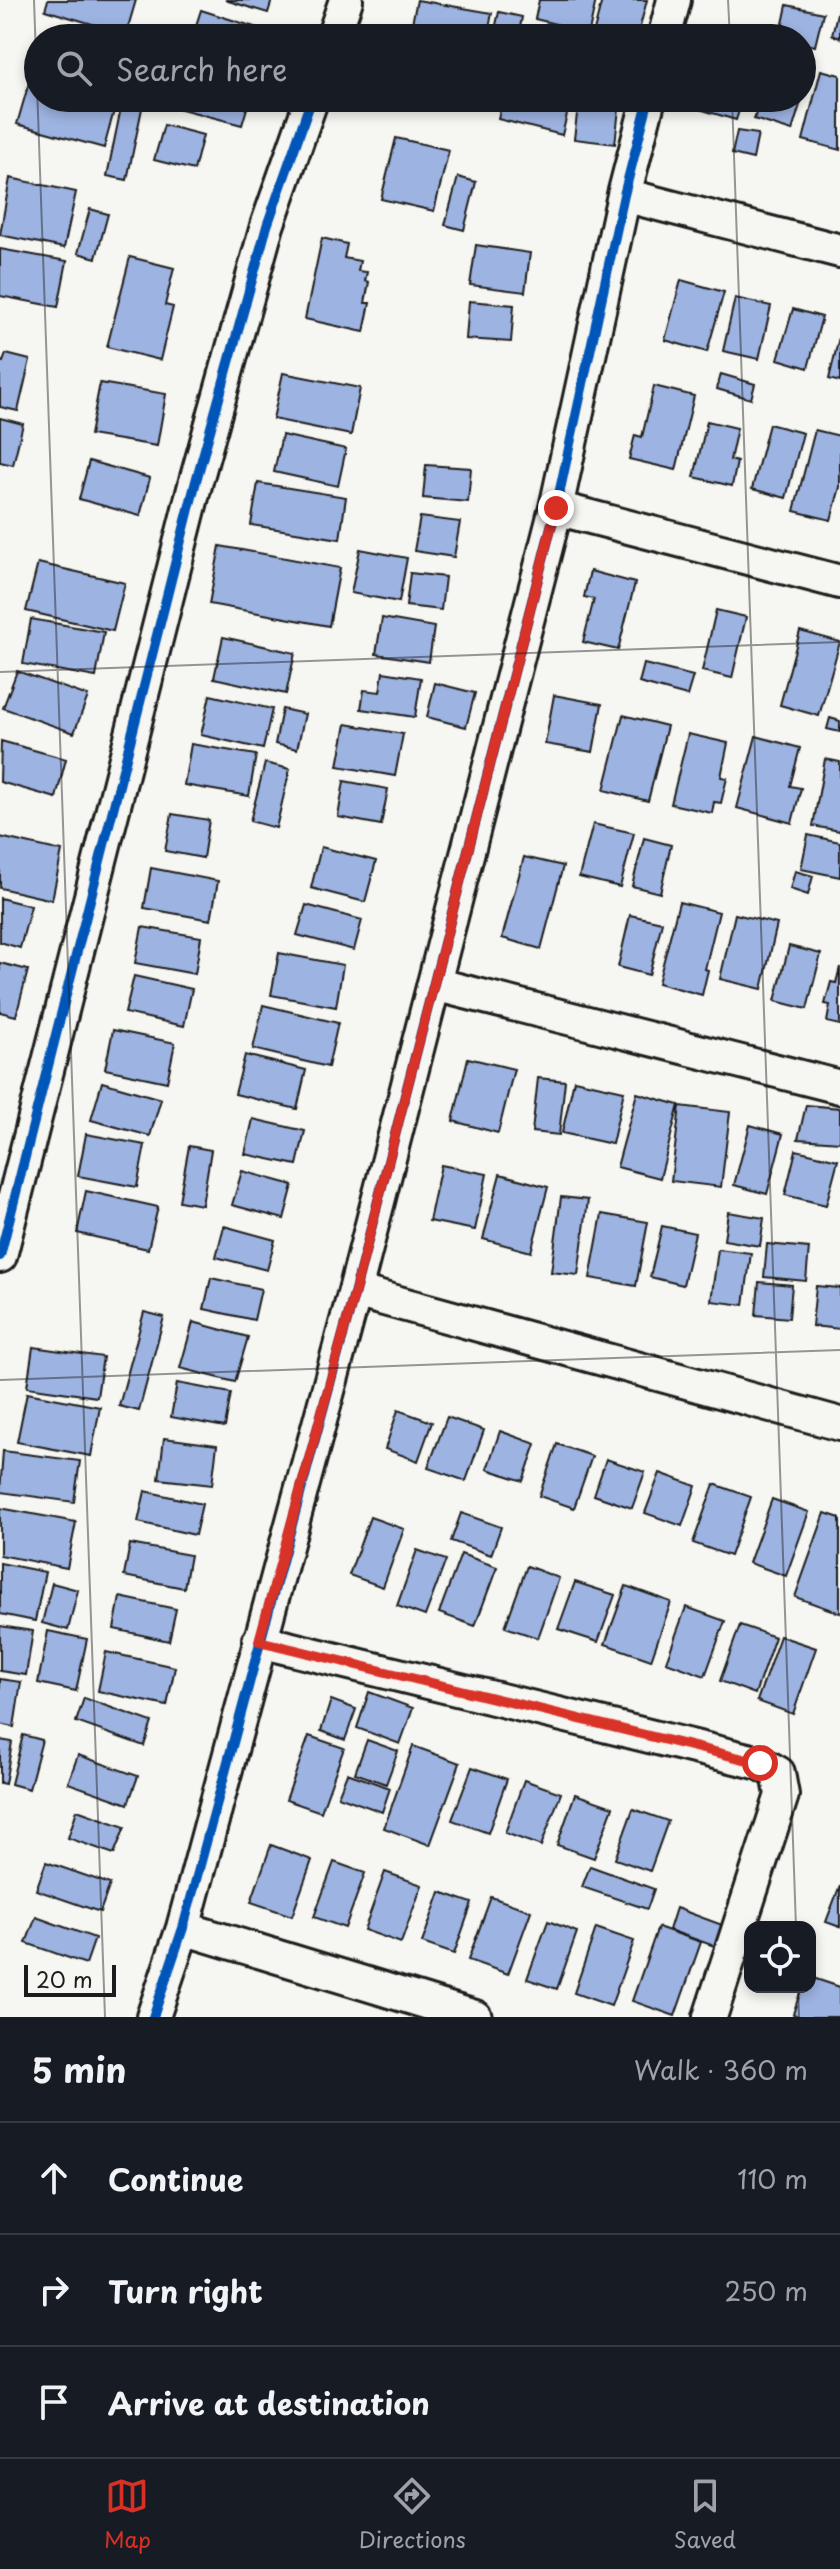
<!DOCTYPE html>
<meta charset="utf-8">
<style>
:root{--surface:#171b24;--page:#20242c;--text:#f1f3f6;--muted:#9ea1a6;--line:#363941;--accent:#d93025}
body{margin:0;font-family:"Playpen Sans",sans-serif;background:var(--page);color:var(--text)}
.controls{position:absolute;right:24px;bottom:24px;display:grid;overflow:hidden;border-radius:16px;box-shadow:0 4px 12px #0003}
.controls button{width:72px;height:72px;display:grid;place-items:center;padding:0;border:0;border-bottom:2px solid var(--line);background:var(--surface);color:var(--text);font:40px sans-serif}
.scale{position:absolute;left:24px;bottom:20px;width:92px;box-sizing:border-box;padding-left:8px;border:4px solid #1c1c1c;border-top:0;font-size:22px;line-height:28px;white-space:nowrap;color:#1c1c1c;-webkit-text-stroke:6px #f6f6f2;paint-order:stroke}
.stop{position:absolute;width:24px;height:24px;margin:-18px;border:6px solid #d93025;border-radius:50%;background:#fff}
.stop.end{background:#d93025;border-color:#fff;box-shadow:0 2px 8px #0008}
.list{margin:0;padding:0;list-style:none}
h2{display:flex;justify-content:space-between;align-items:center;height:104px;margin:0;padding:0 32px;font-size:34px}
h2 small{font-size:26px;font-weight:400;color:var(--muted)}
.list li{display:grid;grid-template-columns:52px 1fr auto;gap:24px;align-items:center;box-sizing:border-box;height:112px;padding:0 32px;border-top:2px solid var(--line)}
.list b{display:block;font-size:30px;white-space:nowrap}
.list em{font-size:26px;font-style:normal;color:var(--muted)}
.icon{flex:none;width:44px;height:44px;fill:none;stroke:currentColor;stroke-width:2;stroke-linecap:round;stroke-linejoin:round}
.map{position:relative;flex:none;width:840px;height:2017px;overflow:hidden}
.search{position:absolute;background:var(--surface);box-shadow:0 4px 12px #0003;left:24px;right:24px;top:24px;height:88px;display:flex;align-items:center;gap:20px;box-sizing:border-box;padding:0 28px;border-radius:44px;color:var(--muted);font-size:30px}
.sheet{height:440px;background:var(--surface)}
nav{display:flex;justify-content:space-around;align-items:center;box-sizing:border-box;height:112px;border-top:2px solid var(--line);background:var(--surface);font-size:22px;color:var(--muted)}
nav a{display:grid;justify-items:center;gap:4px}
nav .on{color:var(--accent)}
.map>svg:first-child{display:block}
</style>
<div class="map">
<svg width="840" height="2017" viewBox="0 0 840 2017">
<rect width="100%" height="100%" fill="#f6f6f2"/>
<filter id="ink" filterUnits="userSpaceOnUse"><feTurbulence type="fractalNoise" baseFrequency=".0125" numOctaves="2"/><feDisplacementMap in="SourceGraphic" scale="16" xChannelSelector="R" yChannelSelector="G"/><feConvolveMatrix kernelMatrix="1 2 1 2 8 2 1 2 1" color-interpolation-filters="sRGB"/></filter>
<g filter="url(#ink)">
<path fill="#9db3e1" stroke="#1c1c1c" stroke-width="2" d="M 48,0 L 136,0 L 126,34 L 45,10 Z
M 225,0 L 272,0 L 268,13 Z
M 417,0 L 492,13 L 487,38 L 409,37 Z
M 539,0 L 596,0 L 589,32 L 535,19 Z
M 602,0 L 647,0 L 637,38 L 623,38 L 594,31 Z
M 840,0 L 840,38 L 832,35 Z
M 787,5 L 823,13 L 815,46 L 802,43 L 802,38 L 780,38 Z
M 201,10 L 264,30 L 261,38 L 192,38 Z
M 499,12 L 522,17 L 518,38 L 493,38 Z
M 525,27 L 576,38 L 523,38 Z
M 802,58 L 813,62 L 792,131 L 754,119 L 761,98 L 802,98 Z
M 821,70 L 840,75 L 840,150 L 803,140 Z
M 30,79 L 38,82 L 38,98 L 97,98 L 116,103 L 104,148 L 17,124 Z
M 123,98 L 144,99 L 127,180 L 107,176 Z
M 177,98 L 250,98 L 242,125 L 174,107 Z
M 407,98 L 455,98 L 454,105 Z
M 503,98 L 571,98 L 562,135 L 498,119 Z
M 579,98 L 620,100 L 615,144 L 574,139 Z
M 699,98 L 743,98 L 736,120 L 696,108 Z
M 164,125 L 203,135 L 194,170 L 154,160 Z
M 737,131 L 758,134 L 753,159 L 732,154 Z
M 396,138 L 449,150 L 434,211 L 381,199 Z
M 458,177 L 476,182 L 464,230 L 445,225 Z
M 10,178 L 76,192 L 64,248 L 0,235 Z
M 90,209 L 108,214 L 96,258 L 78,253 Z
M 322,238 L 347,244 L 344,258 L 360,261 L 358,271 L 367,272 L 365,281 L 369,282 L 365,303 L 370,303 L 364,332 L 305,319 Z
M 476,245 L 530,253 L 525,292 L 470,285 Z
M 0,249 L 67,261 L 58,307 L 0,296 Z
M 130,257 L 174,268 L 165,305 L 173,307 L 160,360 L 107,347 Z
M 681,280 L 724,292 L 707,352 L 665,340 Z
M 735,298 L 771,306 L 759,359 L 723,351 Z
M 469,301 L 514,305 L 511,342 L 466,339 Z
M 793,309 L 822,317 L 808,368 L 778,359 Z
M 840,333 L 840,382 L 829,379 Z
M 6,354 L 30,360 L 18,411 L 0,407 L 0,361 L 3,362 Z
M 283,373 L 360,388 L 351,435 L 273,419 Z
M 721,374 L 755,384 L 751,399 L 717,389 Z
M 100,383 L 166,394 L 157,446 L 90,435 Z
M 654,386 L 694,396 L 676,470 L 629,459 L 635,435 L 642,437 Z
M 0,418 L 23,424 L 13,465 L 0,462 Z
M 707,421 L 737,428 L 730,460 L 737,462 L 732,486 L 694,477 Z
M 769,424 L 803,433 L 786,498 L 752,489 Z
M 815,430 L 840,436 L 840,487 L 831,520 L 794,511 Z
M 282,435 L 346,449 L 338,486 L 274,472 Z
M 89,461 L 150,478 L 140,516 L 79,499 Z
M 426,465 L 471,468 L 468,502 L 423,498 Z
M 258,483 L 346,497 L 340,539 L 251,525 Z
M 420,517 L 460,522 L 454,557 L 414,551 Z
M 220,546 L 340,568 L 329,626 L 209,604 Z
M 360,549 L 407,558 L 399,602 L 351,593 Z
M 38,563 L 125,583 L 113,631 L 26,611 Z
M 590,571 L 635,583 L 618,650 L 583,642 L 594,599 L 584,597 Z
M 410,573 L 445,577 L 441,610 L 406,606 Z
M 716,610 L 746,617 L 732,678 L 702,671 Z
M 382,618 L 434,627 L 429,662 L 376,654 Z
M 31,619 L 104,632 L 96,677 L 23,664 Z
M 800,631 L 840,642 L 819,716 L 780,705 Z
M 223,637 L 295,653 L 286,694 L 214,678 Z
M 644,664 L 693,676 L 687,696 L 639,683 Z
M 17,671 L 88,696 L 74,733 L 3,708 Z
M 383,672 L 421,678 L 415,717 L 361,709 L 364,690 L 380,692 Z
M 435,683 L 475,693 L 466,727 L 427,717 Z
M 210,695 L 272,709 L 263,749 L 201,735 Z
M 554,695 L 602,704 L 593,752 L 545,744 Z
M 282,709 L 305,714 L 297,749 L 275,744 Z
M 623,715 L 667,726 L 648,801 L 604,790 Z
M 830,718 L 840,721 L 840,732 L 827,729 Z
M 346,724 L 403,734 L 395,776 L 338,766 Z
M 688,734 L 728,743 L 721,777 L 727,778 L 721,803 L 714,802 L 712,813 L 671,804 Z
M 756,736 L 800,748 L 790,786 L 801,788 L 792,823 L 737,808 Z
M 1,741 L 66,759 L 56,798 L 0,782 Z
M 191,744 L 256,755 L 249,796 L 184,785 Z
M 825,759 L 840,762 L 840,831 L 813,826 Z
M 265,763 L 290,769 L 276,828 L 250,821 Z
M 344,781 L 388,789 L 381,825 L 338,817 Z
M 172,814 L 209,820 L 203,858 L 165,851 Z
M 593,824 L 634,833 L 620,887 L 579,877 Z
M 808,835 L 840,842 L 840,877 L 801,869 Z
M 0,837 L 62,851 L 52,900 L 0,888 Z
M 644,838 L 671,845 L 660,893 L 632,886 Z
M 321,847 L 376,861 L 365,902 L 311,888 Z
M 524,857 L 563,866 L 541,949 L 502,938 Z
M 151,868 L 218,881 L 211,920 L 144,908 Z
M 795,871 L 813,876 L 808,895 L 790,889 Z
M 0,898 L 31,906 L 20,948 L 0,942 Z
M 679,902 L 719,912 L 705,969 L 708,970 L 702,995 L 658,983 Z
M 306,905 L 362,920 L 354,950 L 297,935 Z
M 735,914 L 777,924 L 762,989 L 720,979 Z
M 630,915 L 662,922 L 649,975 L 618,967 Z
M 142,927 L 201,937 L 195,974 L 135,963 Z
M 789,946 L 821,954 L 807,1009 L 775,1001 Z
M 279,953 L 343,965 L 336,1007 L 271,995 Z
M 0,963 L 28,970 L 16,1016 L 0,1012 Z
M 840,967 L 840,1025 L 827,1022 L 830,1005 L 825,1004 L 831,982 L 836,983 Z
M 134,976 L 192,989 L 184,1026 L 125,1013 Z
M 263,1005 L 338,1023 L 328,1067 L 253,1049 Z
M 113,1030 L 175,1043 L 167,1082 L 105,1069 Z
M 245,1055 L 306,1070 L 297,1109 L 235,1094 Z
M 468,1058 L 514,1069 L 498,1133 L 453,1121 Z
M 538,1078 L 565,1081 L 559,1135 L 532,1132 Z
M 574,1080 L 624,1091 L 612,1144 L 562,1133 Z
M 102,1082 L 161,1099 L 150,1136 L 91,1120 Z
M 637,1093 L 679,1105 L 660,1178 L 617,1167 Z
M 806,1105 L 840,1108 L 840,1142 L 798,1139 Z
M 680,1106 L 730,1112 L 721,1187 L 671,1181 Z
M 253,1119 L 305,1131 L 297,1165 L 245,1154 Z
M 750,1125 L 783,1134 L 767,1194 L 734,1185 Z
M 86,1134 L 145,1145 L 137,1187 L 78,1176 Z
M 189,1146 L 211,1150 L 202,1205 L 179,1201 Z
M 796,1150 L 838,1160 L 826,1205 L 785,1195 Z
M 441,1165 L 487,1174 L 475,1230 L 429,1221 Z
M 242,1171 L 293,1185 L 284,1219 L 232,1205 Z
M 500,1174 L 548,1187 L 531,1252 L 483,1239 Z
M 86,1191 L 158,1207 L 148,1249 L 77,1233 Z
M 561,1197 L 588,1200 L 578,1275 L 551,1272 Z
M 728,1212 L 764,1218 L 760,1246 L 724,1240 Z
M 602,1214 L 648,1222 L 636,1286 L 590,1278 Z
M 224,1226 L 275,1240 L 267,1270 L 216,1257 Z
M 662,1226 L 695,1233 L 683,1285 L 650,1277 Z
M 767,1244 L 809,1248 L 806,1281 L 764,1277 Z
M 718,1249 L 751,1253 L 744,1305 L 711,1301 Z
M 211,1278 L 261,1289 L 254,1320 L 204,1309 Z
M 759,1282 L 792,1285 L 789,1318 L 756,1315 Z
M 816,1286 L 840,1288 L 840,1329 L 812,1326 Z
M 144,1312 L 164,1317 L 139,1411 L 119,1406 Z
M 193,1322 L 248,1337 L 235,1382 L 180,1368 Z
M 33,1347 L 103,1357 L 97,1397 L 27,1387 Z
M 177,1383 L 231,1393 L 225,1427 L 171,1417 Z
M 27,1393 L 100,1407 L 91,1456 L 17,1442 Z
M 398,1410 L 432,1422 L 418,1461 L 385,1449 Z
M 447,1417 L 484,1430 L 466,1481 L 428,1468 Z
M 500,1431 L 536,1444 L 523,1481 L 487,1469 Z
M 164,1438 L 217,1445 L 212,1485 L 159,1479 Z
M 557,1444 L 592,1456 L 574,1508 L 539,1496 Z
M 3,1451 L 80,1461 L 74,1502 L 0,1492 Z
M 606,1459 L 645,1472 L 632,1508 L 594,1495 Z
M 660,1473 L 696,1486 L 682,1526 L 645,1513 Z
M 714,1484 L 751,1497 L 730,1556 L 693,1543 Z
M 145,1491 L 202,1504 L 195,1535 L 138,1522 Z
M 772,1499 L 809,1512 L 786,1576 L 749,1563 Z
M 0,1508 L 76,1522 L 67,1568 L 0,1555 Z
M 461,1513 L 501,1527 L 491,1555 L 451,1541 Z
M 825,1513 L 840,1518 L 840,1613 L 795,1597 Z
M 370,1517 L 404,1529 L 383,1587 L 349,1575 Z
M 130,1544 L 190,1555 L 184,1588 L 124,1576 Z
M 417,1550 L 446,1560 L 425,1616 L 397,1606 Z
M 461,1554 L 497,1567 L 475,1626 L 439,1613 Z
M 0,1563 L 45,1572 L 35,1621 L 0,1614 Z
M 527,1566 L 559,1578 L 538,1638 L 505,1627 Z
M 575,1582 L 615,1595 L 598,1642 L 558,1629 Z
M 52,1583 L 78,1590 L 68,1630 L 42,1623 Z
M 626,1586 L 671,1602 L 651,1660 L 605,1644 Z
M 120,1597 L 176,1609 L 169,1641 L 114,1629 Z
M 686,1607 L 725,1621 L 705,1676 L 666,1662 Z
M 740,1625 L 775,1637 L 755,1694 L 720,1681 Z
M 0,1626 L 33,1631 L 26,1675 L 0,1671 Z
M 48,1631 L 87,1639 L 76,1691 L 38,1683 Z
M 780,1636 L 816,1648 L 793,1714 L 757,1701 Z
M 106,1652 L 175,1667 L 167,1706 L 98,1691 Z
M 0,1679 L 21,1682 L 14,1727 L 0,1724 Z
M 369,1692 L 413,1708 L 400,1744 L 357,1728 Z
M 84,1698 L 152,1722 L 144,1746 L 76,1722 Z
M 331,1700 L 356,1709 L 345,1740 L 321,1731 Z
M 23,1735 L 42,1740 L 29,1789 L 11,1784 Z
M 309,1736 L 344,1748 L 321,1812 L 286,1800 Z
M 0,1740 L 12,1742 L 5,1784 L 0,1783 Z
M 367,1740 L 398,1751 L 386,1784 L 355,1773 Z
M 413,1746 L 460,1763 L 430,1845 L 384,1828 Z
M 78,1755 L 138,1776 L 128,1804 L 68,1783 Z
M 472,1767 L 507,1779 L 488,1833 L 452,1820 Z
M 347,1773 L 390,1788 L 382,1812 L 338,1796 Z
M 524,1780 L 561,1793 L 541,1846 L 505,1833 Z
M 575,1794 L 613,1807 L 594,1858 L 557,1845 Z
M 633,1809 L 668,1821 L 650,1871 L 615,1859 Z
M 77,1810 L 125,1827 L 114,1854 L 68,1838 Z
M 271,1845 L 312,1860 L 292,1916 L 251,1902 Z
M 46,1862 L 110,1884 L 100,1912 L 36,1890 Z
M 334,1862 L 365,1873 L 345,1928 L 314,1917 Z
M 590,1866 L 654,1889 L 647,1909 L 582,1887 Z
M 385,1872 L 422,1885 L 401,1943 L 364,1930 Z
M 840,1885 L 840,1927 L 826,1922 Z
M 440,1892 L 472,1903 L 454,1954 L 422,1943 Z
M 491,1897 L 531,1911 L 508,1974 L 468,1960 Z
M 676,1908 L 725,1926 L 717,1947 L 669,1930 Z
M 36,1917 L 95,1938 L 86,1964 L 26,1943 Z
M 548,1921 L 577,1932 L 557,1989 L 527,1979 Z
M 658,1927 L 701,1942 L 675,2016 L 632,2001 Z
M 596,1928 L 634,1941 L 611,2006 L 574,1993 Z
M 810,1977 L 840,1987 L 840,2017 L 800,2017 L 793,2014 L 802,1987 L 810,1987 Z"/>
<g fill="none" stroke-linecap="round" stroke-linejoin="round">
<g stroke="#1c1c1c" stroke-width="38">
<path id="street" d="M 333,38 L 346,0
M 664,38 L 674,0
M 624,195 L 840,251
M 556,508 L 840,582
M 434,984 L 840,1087
M 0,1256 L 196,481 L 267,226 L 312,98
M 355,1291 L 840,1424
M 259,1641 L 760,1763 L 778,1773 L 782,1795 L 710,2017
M 183,1928 L 475,2017
M 153,2017 L 183,1928 L 355,1291 L 556,508 L 624,195 L 649,98"/>
</g>
<use href="#street" stroke="#f6f6f2" stroke-width="32"/>
<g stroke="#f6f6f2" stroke-width="15">
<path id="cycleway" d="M 0,1256 L 196,481 L 267,226 L 312,98
M 153,2017 L 183,1928 L 355,1291 L 556,508 L 624,195 L 649,98"/>
</g>
<use href="#cycleway" stroke="#0057b8" stroke-width="10"/>
</g>
</g>
<g fill="none" stroke-linecap="round" stroke-linejoin="round" filter="url(#ink)">
<path stroke="#d93025" stroke-width="10" d="M 556,508 L 355,1291 L 259,1641 L 760,1763"/>
</g>
<path fill="none" stroke="#1c1c1c" stroke-width="2" stroke-opacity="0.45" d="M 34,0 L 105,2017M 728,0 L 730,38M 732,98 L 796,1927M 0,672 L 840,642M 0,1380 L 840,1350M 798,1987 L 799,2017"/>
</svg>
<div class="controls">
<button><svg class="icon" aria-label="locate" viewBox="0 0 24 24"><circle cx="12" cy="12" r="6"/><path d="M12 2v4M12 18v4M2 12h4M18 12h4"/></svg></button>
</div>
<div class="scale">20 m</div>
<div class="stop" style="left:760px;top:1763px"></div>
<div class="stop end" style="left:556px;top:508px"></div>
<div class="search"><svg class="icon" aria-label="search" viewBox="0 0 24 24"><circle cx="10" cy="10" r="6"/><path d="M15 15l6 6"/></svg>Search here</div>
</div>
<section class="sheet">
<h2>5 min<small>Walk · 360 m</small></h2>
<ul class="list">
<li><svg class="icon" aria-label="ahead" viewBox="0 0 24 24"><path d="M12 20V5M6 11l6-6 6 6"/></svg><div><b>Continue</b></div><em>110 m</em></li>
<li><svg class="icon" aria-label="right" viewBox="0 0 24 24"><path d="M7 20v-9h11M14 6l5 5-5 5"/></svg><div><b>Turn right</b></div><em>250 m</em></li>
<li><svg class="icon" aria-label="arrive" viewBox="0 0 24 24"><path d="M6 21V4h12l-3 4 3 4H6"/></svg><div><b>Arrive at destination</b></div></li>
</ul>
</section>
<nav>
<a class="on"><svg class="icon" aria-label="map" viewBox="0 0 24 24"><path d="M3 6l6-2 6 2 6-2v14l-6 2-6-2-6 2zM9 4v14M15 6v14"/></svg>Map</a>
<a><svg class="icon" aria-label="directions" viewBox="0 0 24 24"><path d="M12 3l9 9-9 9-9-9zM9 14v-3h6M13 9l2 2-2 2"/></svg>Directions</a>
<a><svg class="icon" aria-label="saved" viewBox="0 0 24 24"><path d="M7 4h10v16l-5-4-5 4z"/></svg>Saved</a>
</nav>
